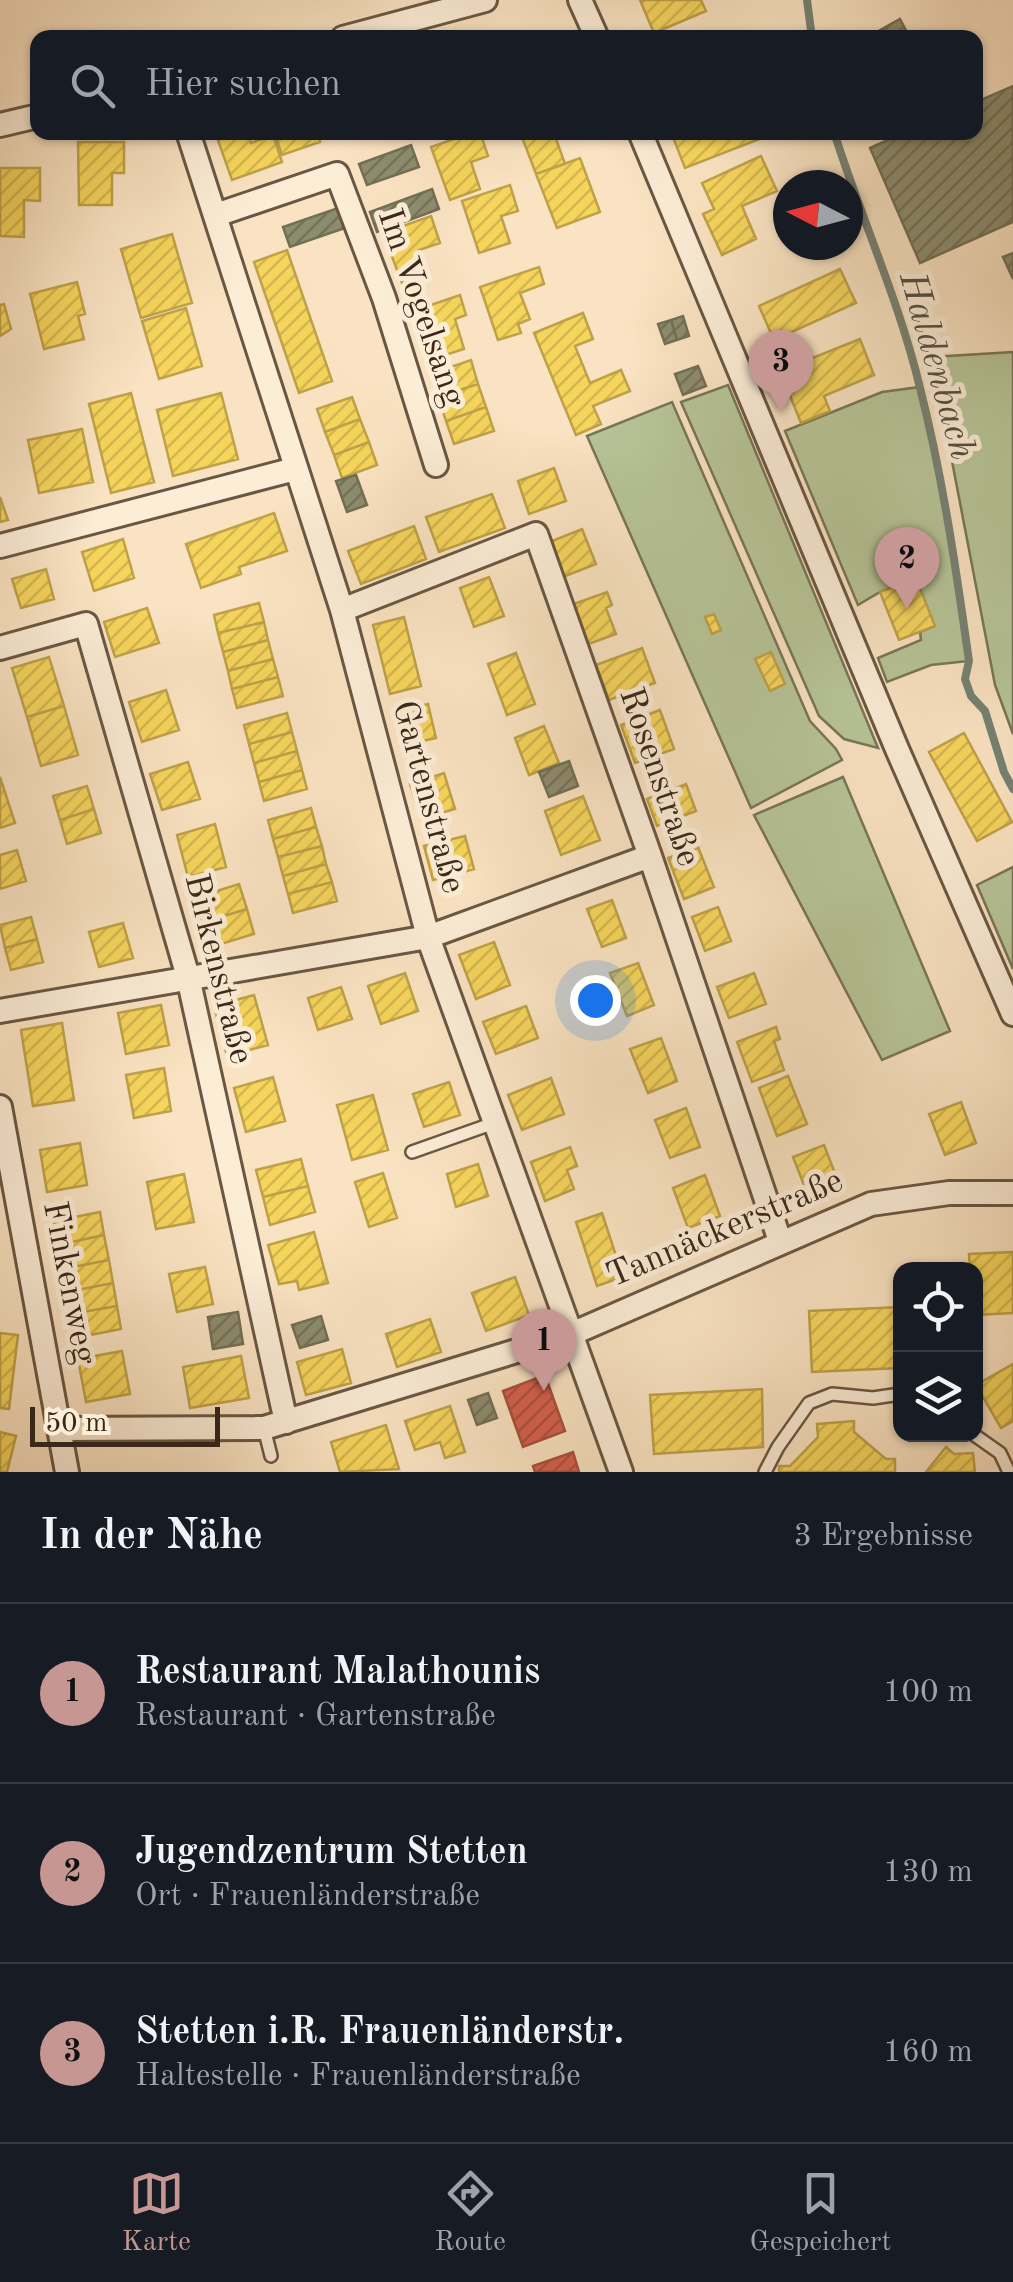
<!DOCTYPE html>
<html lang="de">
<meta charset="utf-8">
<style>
:root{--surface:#171b24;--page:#242831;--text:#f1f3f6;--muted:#9ea1a6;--line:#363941;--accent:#c59692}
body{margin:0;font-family:"Old Standard TT",serif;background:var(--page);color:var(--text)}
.controls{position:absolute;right:30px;bottom:30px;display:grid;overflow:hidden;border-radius:20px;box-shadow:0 2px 8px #0004}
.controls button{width:90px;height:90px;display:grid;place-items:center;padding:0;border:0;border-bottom:2px solid var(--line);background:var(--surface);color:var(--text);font:50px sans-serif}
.compass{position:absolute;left:773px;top:170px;width:90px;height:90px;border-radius:50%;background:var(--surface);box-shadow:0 2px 8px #0004;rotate:276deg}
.scale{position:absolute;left:30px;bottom:25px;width:190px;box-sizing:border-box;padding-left:10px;border:5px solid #3a2819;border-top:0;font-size:28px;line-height:35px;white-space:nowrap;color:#3a2819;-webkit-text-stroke:8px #fcedd7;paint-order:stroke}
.you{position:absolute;left:595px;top:1000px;width:35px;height:35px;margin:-25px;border:8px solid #fff;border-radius:50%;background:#1a73e8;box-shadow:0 0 0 15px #1a73e833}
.badge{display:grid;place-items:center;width:65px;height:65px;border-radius:50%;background:var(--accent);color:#111;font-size:32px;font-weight:700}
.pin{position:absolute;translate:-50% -82px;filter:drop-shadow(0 2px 5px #0008)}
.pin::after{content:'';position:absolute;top:52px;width:35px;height:30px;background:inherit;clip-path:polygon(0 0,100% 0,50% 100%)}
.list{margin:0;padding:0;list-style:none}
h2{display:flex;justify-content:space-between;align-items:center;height:130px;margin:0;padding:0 40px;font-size:42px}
h2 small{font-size:32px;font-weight:400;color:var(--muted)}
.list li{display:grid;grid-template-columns:65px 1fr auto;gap:30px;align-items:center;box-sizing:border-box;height:180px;padding:0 40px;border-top:2px solid var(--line)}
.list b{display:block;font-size:38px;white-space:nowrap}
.list p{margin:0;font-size:32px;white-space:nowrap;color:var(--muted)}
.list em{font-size:32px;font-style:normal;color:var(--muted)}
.icon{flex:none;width:55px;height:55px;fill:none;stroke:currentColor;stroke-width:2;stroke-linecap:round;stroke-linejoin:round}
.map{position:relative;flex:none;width:1013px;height:1472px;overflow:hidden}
.search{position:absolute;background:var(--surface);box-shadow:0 2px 8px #0004;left:30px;right:30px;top:30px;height:110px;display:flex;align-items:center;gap:25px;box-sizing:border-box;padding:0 35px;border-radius:20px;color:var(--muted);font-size:38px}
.sheet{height:670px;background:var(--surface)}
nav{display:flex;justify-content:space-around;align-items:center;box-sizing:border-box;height:140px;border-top:2px solid var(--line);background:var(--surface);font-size:28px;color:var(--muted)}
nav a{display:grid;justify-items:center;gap:5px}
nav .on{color:var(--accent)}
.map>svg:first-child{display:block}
</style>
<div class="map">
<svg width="1013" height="1472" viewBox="0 0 1013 1472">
<defs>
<pattern id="homes-hatch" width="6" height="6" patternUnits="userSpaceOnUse" patternTransform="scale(2.5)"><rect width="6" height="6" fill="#f6d55c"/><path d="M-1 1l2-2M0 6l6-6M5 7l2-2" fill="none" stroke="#d4b74f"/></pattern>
<pattern id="shops-hatch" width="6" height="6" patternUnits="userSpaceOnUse" patternTransform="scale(2.5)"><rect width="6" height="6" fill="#d6604d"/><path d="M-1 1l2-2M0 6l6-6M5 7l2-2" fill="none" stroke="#af4f3f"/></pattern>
<pattern id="industry-hatch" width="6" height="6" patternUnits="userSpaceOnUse" patternTransform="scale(2.5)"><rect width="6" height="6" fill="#8c8c6e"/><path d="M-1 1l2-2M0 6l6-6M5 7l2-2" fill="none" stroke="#73725a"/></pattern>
</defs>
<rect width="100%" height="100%" fill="#fae3c2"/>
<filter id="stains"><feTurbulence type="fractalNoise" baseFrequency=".002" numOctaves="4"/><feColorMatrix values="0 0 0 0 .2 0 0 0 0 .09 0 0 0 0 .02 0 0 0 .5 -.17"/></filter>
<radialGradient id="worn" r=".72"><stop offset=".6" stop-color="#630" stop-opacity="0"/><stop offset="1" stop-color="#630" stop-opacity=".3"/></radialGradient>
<path fill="#b7c598" stroke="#787658" stroke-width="2.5" d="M 1013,352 L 1013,734 L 995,685 L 932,357 Z
M 728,385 L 878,748 L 844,739 L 819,716 L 681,402 Z
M 920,387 L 948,518 L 969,661 L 931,665 L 887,682 L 878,658 L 921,640 L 920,632 L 934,626 L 916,578 L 880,592 L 858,605 L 785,431 L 882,392 Z
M 672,402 L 810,721 L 836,749 L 842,760 L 751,808 L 587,436 Z
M 843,777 L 950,1031 L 882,1060 L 754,815 Z
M 1013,867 L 1013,969 L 977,885 Z"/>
<path fill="url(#homes-hatch)" stroke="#bea148" stroke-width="2.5" d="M 640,0 L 701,0 L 706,11 L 654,33 Z
M 215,132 L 248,132 L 251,143 L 273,135 L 282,162 L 232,180 Z
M 274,132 L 317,132 L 320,142 L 282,155 Z
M 474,132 L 480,132 L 488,156 L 471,162 L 480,189 L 450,200 L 431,147 Z
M 520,132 L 563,132 L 555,136 L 565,164 L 536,174 Z
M 671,132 L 760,132 L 762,138 L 685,168 Z
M 78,142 L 124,142 L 124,173 L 112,173 L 112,205 L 79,205 Z
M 761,156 L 777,191 L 742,206 L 756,239 L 722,255 L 703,214 L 714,209 L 702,183 Z
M 580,158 L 600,212 L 557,228 L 536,174 Z
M 0,168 L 40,168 L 40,201 L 24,200 L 24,237 L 0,236 Z
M 510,185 L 518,211 L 501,216 L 510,243 L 479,253 L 462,201 Z
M 431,216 L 440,243 L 419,250 L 427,274 L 402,283 L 383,233 Z
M 172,234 L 192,303 L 141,318 L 121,249 Z
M 287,250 L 332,381 L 299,393 L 254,262 Z
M 539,267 L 544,284 L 520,293 L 530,319 L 518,324 L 521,333 L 498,340 L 480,287 Z
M 840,269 L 856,303 L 774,340 L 759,306 Z
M 77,282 L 85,314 L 78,316 L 84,339 L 44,349 L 30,294 Z
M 460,295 L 466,315 L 455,319 L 464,349 L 427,361 L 410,312 Z
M 4,304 L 11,329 L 0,336 L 0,305 Z
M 186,308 L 202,366 L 159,379 L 142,321 Z
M 583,313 L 593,339 L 575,346 L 590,383 L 621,370 L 630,391 L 593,406 L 601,424 L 576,435 L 534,333 Z
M 860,339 L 874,375 L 824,396 L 830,411 L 801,423 L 780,371 Z
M 471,360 L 478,384 L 438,397 L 430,374 Z
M 478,384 L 486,407 L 446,421 L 438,397 Z
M 131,393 L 154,482 L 111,493 L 89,404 Z
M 221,393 L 238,459 L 173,476 L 157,410 Z
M 352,397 L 360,419 L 325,432 L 317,409 Z
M 486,407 L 494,431 L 454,444 L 446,421 Z
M 360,419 L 369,442 L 334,455 L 325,432 Z
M 82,429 L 93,482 L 39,493 L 28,440 Z
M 369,442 L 377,465 L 342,478 L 334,455 Z
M 554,468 L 566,501 L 529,514 L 518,481 Z
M 492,494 L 505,528 L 439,552 L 426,517 Z
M 0,497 L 8,520 L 0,522 Z
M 274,513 L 287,551 L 239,567 L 241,574 L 201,588 L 186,544 Z
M 414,526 L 426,559 L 361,584 L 348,551 Z
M 582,529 L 596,564 L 560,578 L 547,543 Z
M 123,539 L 134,578 L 94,591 L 82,552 Z
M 46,569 L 54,599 L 21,608 L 12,579 Z
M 489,577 L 504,616 L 474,627 L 460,588 Z
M 916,578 L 935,626 L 899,640 L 880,592 Z
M 607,592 L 612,605 L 606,608 L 616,634 L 586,645 L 571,605 Z
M 259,603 L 264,622 L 218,633 L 214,615 Z
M 147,608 L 159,643 L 115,657 L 104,622 Z
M 714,614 L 721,630 L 712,634 L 705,617 Z
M 404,617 L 421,686 L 390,694 L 373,625 Z
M 264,622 L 268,640 L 223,652 L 218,633 Z
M 268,640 L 273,659 L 228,671 L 223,652 Z
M 642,648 L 655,683 L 609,700 L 596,665 Z
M 771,652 L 785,684 L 770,691 L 755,659 Z
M 516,653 L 535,704 L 507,715 L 488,664 Z
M 49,657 L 64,706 L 27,717 L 12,668 Z
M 273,659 L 278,677 L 232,689 L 228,671 Z
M 278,677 L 283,696 L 237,708 L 232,689 Z
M 166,690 L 179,730 L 142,742 L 129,702 Z
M 428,704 L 436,738 L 404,745 L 396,712 Z
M 64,706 L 78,755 L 41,766 L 27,717 Z
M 660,710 L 674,749 L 635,763 L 621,725 Z
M 287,713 L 292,732 L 249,744 L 244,725 Z
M 544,726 L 559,763 L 529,775 L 515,738 Z
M 292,732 L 297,751 L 254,763 L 249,744 Z
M 964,733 L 1012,822 L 977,841 L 929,752 Z
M 297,751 L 302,770 L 259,782 L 254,763 Z
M 188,762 L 200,799 L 162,810 L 150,774 Z
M 302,770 L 307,789 L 264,801 L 259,782 Z
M 444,773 L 455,809 L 421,819 L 410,784 Z
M 0,777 L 15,823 L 0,828 Z
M 686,784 L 696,811 L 657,826 L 647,799 Z
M 87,786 L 94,809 L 60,820 L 53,796 Z
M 583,796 L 600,840 L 561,855 L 545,811 Z
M 311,808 L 316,827 L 273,839 L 268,820 Z
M 94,809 L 101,833 L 67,844 L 60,820 Z
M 215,824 L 226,867 L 188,877 L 177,835 Z
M 316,827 L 322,846 L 278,857 L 273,839 Z
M 465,836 L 474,869 L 433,880 L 424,846 Z
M 322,846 L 326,864 L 283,876 L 278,857 Z
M 698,847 L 714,887 L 684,899 L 668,858 Z
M 17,850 L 26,881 L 0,889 L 0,855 Z
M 326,864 L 332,882 L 288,894 L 283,876 Z
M 332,882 L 337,901 L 293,913 L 288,894 Z
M 239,884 L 247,909 L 201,923 L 194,898 Z
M 612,900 L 626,938 L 602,947 L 587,909 Z
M 718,907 L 731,941 L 705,951 L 692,917 Z
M 247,909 L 254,934 L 208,948 L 201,923 Z
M 31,917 L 37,939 L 5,948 L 0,925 Z
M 123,923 L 133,958 L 99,967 L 89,932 Z
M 37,939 L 43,962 L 11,970 L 5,948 Z
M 494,942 L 510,985 L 476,999 L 459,955 Z
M 638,963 L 654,1005 L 627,1016 L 610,973 Z
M 405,973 L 418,1011 L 381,1024 L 368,986 Z
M 754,973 L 766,1004 L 729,1018 L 717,987 Z
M 341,987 L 352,1019 L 318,1030 L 308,998 Z
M 254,995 L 268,1045 L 227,1056 L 214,1006 Z
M 161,1005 L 169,1045 L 126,1054 L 118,1013 Z
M 526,1006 L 538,1038 L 496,1054 L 483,1022 Z
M 62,1023 L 74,1100 L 33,1106 L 21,1030 Z
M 776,1027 L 780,1039 L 774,1041 L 784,1070 L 752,1082 L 737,1042 Z
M 661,1038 L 677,1081 L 648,1093 L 630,1049 Z
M 164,1068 L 171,1111 L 134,1118 L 126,1075 Z
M 788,1076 L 807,1124 L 777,1136 L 759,1088 Z
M 273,1077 L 285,1121 L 246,1132 L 234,1088 Z
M 551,1078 L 564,1114 L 522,1130 L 508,1095 Z
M 449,1082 L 460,1115 L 424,1127 L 413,1094 Z
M 373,1095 L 388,1150 L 352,1160 L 337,1105 Z
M 961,1102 L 976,1143 L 945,1155 L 929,1114 Z
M 686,1108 L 700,1147 L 670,1158 L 655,1120 Z
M 80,1143 L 87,1185 L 47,1192 L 40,1150 Z
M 824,1145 L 838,1181 L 807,1193 L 793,1157 Z
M 570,1147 L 577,1166 L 567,1170 L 574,1189 L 545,1201 L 531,1162 Z
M 301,1159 L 308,1186 L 263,1197 L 256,1170 Z
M 478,1164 L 488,1196 L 456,1207 L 447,1174 Z
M 383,1173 L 397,1218 L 369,1227 L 355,1182 Z
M 184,1174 L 194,1222 L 156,1229 L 147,1182 Z
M 705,1175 L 720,1216 L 688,1228 L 673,1188 Z
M 308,1186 L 315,1212 L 270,1225 L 263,1197 Z
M 100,1212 L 104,1235 L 58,1245 L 54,1221 Z
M 602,1213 L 623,1277 L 597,1286 L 576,1222 Z
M 314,1232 L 328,1283 L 299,1290 L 297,1281 L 279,1284 L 268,1245 Z
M 104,1235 L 109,1260 L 63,1269 L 58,1245 Z
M 1013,1252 L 1013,1313 L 976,1315 L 976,1270 L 970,1270 L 969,1254 Z
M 109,1260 L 113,1283 L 67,1292 L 63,1269 Z
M 205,1267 L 213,1304 L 177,1312 L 169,1274 Z
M 515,1277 L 529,1315 L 486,1331 L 472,1293 Z
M 113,1283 L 117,1306 L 71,1314 L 67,1292 Z
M 117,1306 L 121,1329 L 75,1338 L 71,1314 Z
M 900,1307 L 900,1368 L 812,1372 L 809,1311 Z
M 430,1319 L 441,1352 L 397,1367 L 386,1334 Z
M 0,1333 L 18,1335 L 9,1409 L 0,1408 Z
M 342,1349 L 351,1383 L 306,1395 L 297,1362 Z
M 122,1351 L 130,1394 L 86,1402 L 78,1359 Z
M 241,1356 L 249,1398 L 190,1408 L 183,1367 Z
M 1013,1364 L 1013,1421 L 1001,1428 L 976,1385 Z
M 762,1389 L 763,1447 L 654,1454 L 650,1395 Z
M 450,1406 L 465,1452 L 445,1458 L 440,1442 L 415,1450 L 405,1421 Z
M 854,1421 L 854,1432 L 886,1459 L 895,1459 L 895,1472 L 779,1472 L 779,1466 L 790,1466 L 818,1437 L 817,1424 Z
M 386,1425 L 399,1469 L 340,1472 L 331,1442 Z
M 0,1432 L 16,1436 L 7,1472 L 0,1472 Z
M 946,1447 L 954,1454 L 973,1453 L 975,1472 L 926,1472 Z"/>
<path fill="url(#shops-hatch)" stroke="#a74f3d" stroke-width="2.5" d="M 545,1375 L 565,1431 L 523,1447 L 503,1391 Z
M 573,1452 L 579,1472 L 535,1472 L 533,1466 Z"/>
<path fill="url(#industry-hatch)" stroke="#736e54" stroke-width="2.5" d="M 900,19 L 910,38 L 866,38 Z
M 1013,86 L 1013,222 L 920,263 L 870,148 L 906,132 L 976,132 L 976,102 Z
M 411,145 L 419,167 L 367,185 L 359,164 Z
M 432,189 L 439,209 L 377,232 L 370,212 Z
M 338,208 L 345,228 L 290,247 L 283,227 Z
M 1013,253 L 1013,279 L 1003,257 Z
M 683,316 L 689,336 L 677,340 L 671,320 Z
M 671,320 L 677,340 L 665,344 L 658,324 Z
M 698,366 L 706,386 L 683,395 L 675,374 Z
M 356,475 L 367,505 L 347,512 L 336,481 Z
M 569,761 L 578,786 L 549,797 L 539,772 Z
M 238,1312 L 243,1344 L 213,1349 L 208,1317 Z
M 321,1316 L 328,1340 L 300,1348 L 292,1325 Z
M 488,1393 L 497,1418 L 477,1425 L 468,1400 Z"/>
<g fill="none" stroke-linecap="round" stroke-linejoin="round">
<path stroke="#768275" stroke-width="8" d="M 807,0 L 812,38
M 834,132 C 861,218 899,300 920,388 C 943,478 956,569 969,661 L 965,679 L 971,696 L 985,711 L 1004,772 L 1013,789"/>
<g stroke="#6a5743" stroke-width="16">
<path id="service" d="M 412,1152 L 494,1123
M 264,1428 L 271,1456
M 973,1434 L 1000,1453 L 1009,1472
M 765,1472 L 778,1447 L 809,1403 L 832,1394 L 873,1398 L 900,1394"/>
</g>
<g stroke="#6a5743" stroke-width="28">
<path id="minor" d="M 580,0 L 597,38
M 343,38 L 485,0
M 0,125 L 38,116
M 188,132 L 342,610 L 428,937 L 621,1472
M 640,132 L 897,749 L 1013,1014
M 216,215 L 337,174 L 384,298 L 436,465
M 0,546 L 295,469
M 342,610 L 536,534 L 650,856 L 780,1241
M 0,648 L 86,624 L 188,977 L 286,1422
M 0,1011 L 428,937 L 650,856
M 0,1107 L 67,1472
M 61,1429 L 264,1428 L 569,1335 L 871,1204 L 949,1193 L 1013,1193"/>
</g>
<use href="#service" stroke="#fcedd7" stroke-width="11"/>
<use href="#minor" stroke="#fcedd7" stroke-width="22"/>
</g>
<g text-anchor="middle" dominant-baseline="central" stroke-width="10" stroke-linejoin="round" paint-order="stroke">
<g font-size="35" fill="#3a2819" stroke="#fcedd7">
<text transform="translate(421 308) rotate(71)">Im Vogelsang</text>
<text transform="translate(659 777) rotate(71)">Rosenstraße</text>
<text transform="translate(428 797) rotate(75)">Gartenstraße</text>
<text transform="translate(218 969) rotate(76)">Birkenstraße</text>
<text transform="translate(725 1229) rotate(-23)">Tannäckerstraße</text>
<text transform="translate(69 1283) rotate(79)">Finkenweg</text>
</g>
<g font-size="38" font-style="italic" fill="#534e40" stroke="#fcedd7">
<text transform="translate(936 366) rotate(74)">Haldenbach</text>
</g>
</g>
<rect width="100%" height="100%" filter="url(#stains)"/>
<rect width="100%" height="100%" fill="url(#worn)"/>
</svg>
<div class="controls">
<button><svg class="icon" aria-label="locate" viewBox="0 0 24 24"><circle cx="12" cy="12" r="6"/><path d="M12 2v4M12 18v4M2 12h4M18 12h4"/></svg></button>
<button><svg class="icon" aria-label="layers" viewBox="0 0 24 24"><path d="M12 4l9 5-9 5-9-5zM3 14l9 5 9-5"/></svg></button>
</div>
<svg class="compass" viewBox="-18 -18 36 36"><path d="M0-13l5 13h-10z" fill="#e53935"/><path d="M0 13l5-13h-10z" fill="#9ea1a6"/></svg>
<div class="scale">50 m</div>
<div class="you"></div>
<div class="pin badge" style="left:544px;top:1391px">1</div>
<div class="pin badge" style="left:907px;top:609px">2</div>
<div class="pin badge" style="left:781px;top:412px">3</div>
<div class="search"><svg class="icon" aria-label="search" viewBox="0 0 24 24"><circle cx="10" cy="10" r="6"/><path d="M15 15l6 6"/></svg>Hier suchen</div>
</div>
<section class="sheet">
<h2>In der Nähe<small>3 Ergebnisse</small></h2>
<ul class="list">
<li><span class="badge">1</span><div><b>Restaurant Malathounis</b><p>Restaurant · Gartenstraße</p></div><em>100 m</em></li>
<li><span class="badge">2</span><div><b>Jugendzentrum Stetten</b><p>Ort · Frauenländerstraße</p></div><em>130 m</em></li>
<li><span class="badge">3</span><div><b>Stetten i.R. Frauenländerstr.</b><p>Haltestelle · Frauenländerstraße</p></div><em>160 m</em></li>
</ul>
</section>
<nav>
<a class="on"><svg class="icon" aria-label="map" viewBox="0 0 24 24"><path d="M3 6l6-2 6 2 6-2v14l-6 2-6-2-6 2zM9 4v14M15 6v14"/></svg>Karte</a>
<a><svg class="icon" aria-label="directions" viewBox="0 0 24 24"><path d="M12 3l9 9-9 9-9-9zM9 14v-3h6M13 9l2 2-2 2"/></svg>Route</a>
<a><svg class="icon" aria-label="saved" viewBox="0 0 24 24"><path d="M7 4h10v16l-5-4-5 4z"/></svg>Gespeichert</a>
</nav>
